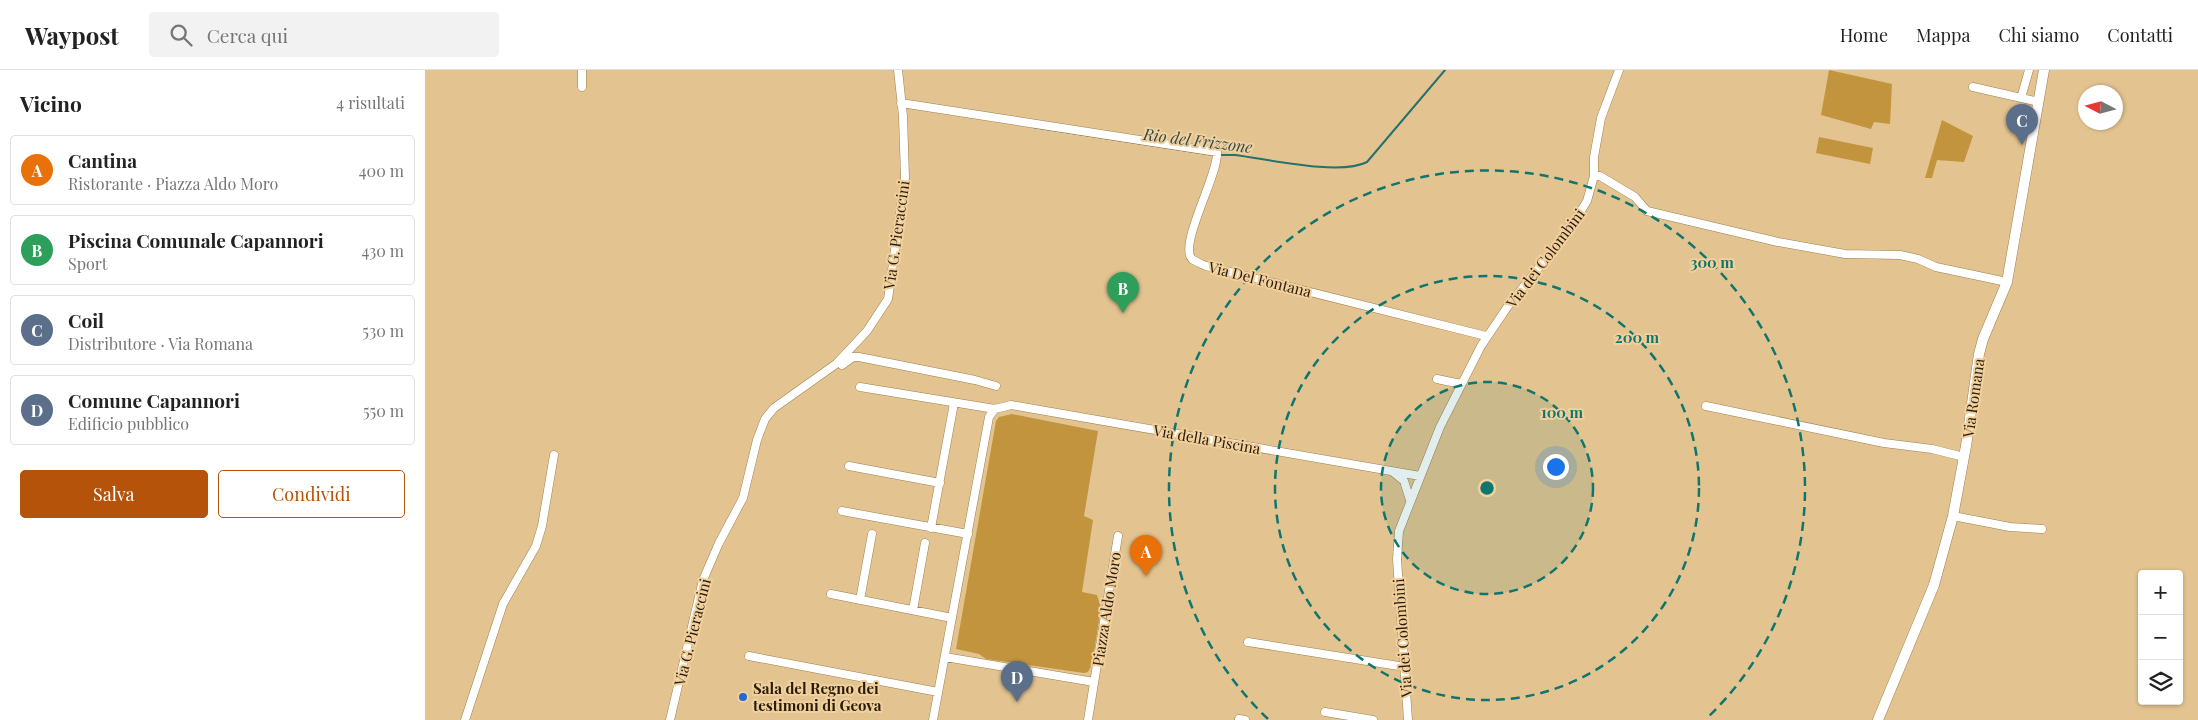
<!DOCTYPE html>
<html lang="it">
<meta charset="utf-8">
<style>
:root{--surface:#fff;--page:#f2f2f2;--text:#222;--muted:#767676;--line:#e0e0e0;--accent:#b45309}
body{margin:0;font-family:"Playfair Display",serif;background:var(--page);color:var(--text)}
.controls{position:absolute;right:15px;bottom:15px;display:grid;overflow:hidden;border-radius:5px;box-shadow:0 1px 4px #0004}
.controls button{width:45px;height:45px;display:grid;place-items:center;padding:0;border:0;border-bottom:1px solid var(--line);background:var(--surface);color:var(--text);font:25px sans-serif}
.compass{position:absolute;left:1653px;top:15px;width:45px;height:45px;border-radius:50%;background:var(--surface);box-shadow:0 1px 4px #0004;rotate:276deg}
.you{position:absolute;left:1130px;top:396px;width:18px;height:18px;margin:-12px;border:4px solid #fff;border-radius:50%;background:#1a73e8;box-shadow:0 0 0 8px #1a73e833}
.badge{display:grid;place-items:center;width:32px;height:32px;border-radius:50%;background:var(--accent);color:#fff;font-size:16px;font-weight:700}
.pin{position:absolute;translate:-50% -41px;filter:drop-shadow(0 1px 2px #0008)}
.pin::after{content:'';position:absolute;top:26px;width:18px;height:15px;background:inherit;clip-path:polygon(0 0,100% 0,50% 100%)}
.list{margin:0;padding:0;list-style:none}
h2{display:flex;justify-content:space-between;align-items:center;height:65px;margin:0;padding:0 20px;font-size:21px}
h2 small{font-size:16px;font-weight:400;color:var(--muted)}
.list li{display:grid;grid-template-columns:32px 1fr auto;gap:15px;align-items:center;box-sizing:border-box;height:70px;margin:0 10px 10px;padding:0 10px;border:1px solid var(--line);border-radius:5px}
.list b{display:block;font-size:19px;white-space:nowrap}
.list p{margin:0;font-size:16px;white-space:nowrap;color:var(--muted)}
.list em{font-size:16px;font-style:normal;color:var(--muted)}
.actions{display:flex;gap:10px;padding:15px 20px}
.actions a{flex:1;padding:11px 0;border:1px solid var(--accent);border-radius:5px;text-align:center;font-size:18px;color:var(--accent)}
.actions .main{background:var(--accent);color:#fff}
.icon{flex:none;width:28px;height:28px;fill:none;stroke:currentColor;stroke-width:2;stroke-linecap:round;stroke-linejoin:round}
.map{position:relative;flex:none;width:1773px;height:650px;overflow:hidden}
header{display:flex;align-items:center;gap:30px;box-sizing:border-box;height:70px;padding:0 25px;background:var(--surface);border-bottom:1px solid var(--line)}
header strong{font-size:24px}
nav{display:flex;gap:28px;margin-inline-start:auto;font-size:18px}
.search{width:350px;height:45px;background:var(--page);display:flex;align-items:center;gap:12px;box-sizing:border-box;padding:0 18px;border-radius:5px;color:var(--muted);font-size:19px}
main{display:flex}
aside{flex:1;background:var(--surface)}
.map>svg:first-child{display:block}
</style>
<header>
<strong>Waypost</strong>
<div class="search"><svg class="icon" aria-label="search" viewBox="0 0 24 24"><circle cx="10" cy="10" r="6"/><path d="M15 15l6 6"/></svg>Cerca qui</div>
<nav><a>Home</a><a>Mappa</a><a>Chi siamo</a><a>Contatti</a></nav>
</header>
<main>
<aside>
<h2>Vicino<small>4 risultati</small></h2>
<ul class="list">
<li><span class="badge" style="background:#e8710a">A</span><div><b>Cantina</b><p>Ristorante · Piazza Aldo Moro</p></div><em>400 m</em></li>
<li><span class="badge" style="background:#2e9e5b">B</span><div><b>Piscina Comunale Capannori</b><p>Sport</p></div><em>430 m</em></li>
<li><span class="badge" style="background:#5c6f8a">C</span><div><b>Coil</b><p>Distributore · Via Romana</p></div><em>530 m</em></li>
<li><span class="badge" style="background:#5c6f8a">D</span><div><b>Comune Capannori</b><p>Edificio pubblico</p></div><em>550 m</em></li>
</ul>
<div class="actions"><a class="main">Salva</a><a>Condividi</a></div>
</aside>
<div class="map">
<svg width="1773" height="650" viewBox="0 0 1773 650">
<rect width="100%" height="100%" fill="#e3c390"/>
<path fill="#c3943e" d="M 1404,0 L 1467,14 L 1465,54 L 1449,52 L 1446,59 L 1396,45 Z
M 1517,50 L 1548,66 L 1539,92 L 1512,90 L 1507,108 L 1500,108 Z
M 1394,67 L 1448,78 L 1445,94 L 1391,83 Z
M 587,344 L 673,361 L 659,446 L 668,450 L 657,522 L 672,525 L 676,538 L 667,594 L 663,602 L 659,603 L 561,589 L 554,584 L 531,579 L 571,351 L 574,347 Z"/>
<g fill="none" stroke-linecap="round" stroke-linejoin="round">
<path stroke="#27716d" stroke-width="2" d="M 608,57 L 789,85
M 794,85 L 810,85 C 842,89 915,106 942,92 L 1020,0"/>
<g stroke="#9e814f" stroke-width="9">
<path id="street" d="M 157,0 L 157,17
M 1548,17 L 1614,32
M 1596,28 L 1604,0
M 476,33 L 792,82 C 794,104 753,175 767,189 C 771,192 777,194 781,196 L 1061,266
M 1169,106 L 1175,106 L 1210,127 L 1222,141 L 1353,172 L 1420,184 L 1475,185 L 1493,189 L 1511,197 L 1582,212
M 414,291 L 417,295 L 428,287 L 434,287 L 550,310 L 571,316
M 1012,309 L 1036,314
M 435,317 L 570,339 L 586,335 L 995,406
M 1281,336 L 1459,373 L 1507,379 L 1539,387
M 424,396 L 515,413
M 968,402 L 979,411 L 985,430
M 417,441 L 543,464
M 1528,446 L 1585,457 L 1617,459
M 506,458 L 529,333
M 406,524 L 527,548
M 435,530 L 447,464
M 488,540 L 500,473
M 823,572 L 980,597
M 324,586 L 513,622
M 520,587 L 669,612
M 900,642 L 948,650
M 814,649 L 820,650
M 40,650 L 78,534 L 111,476 L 117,456 L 129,385
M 245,650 L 278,510 L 294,473 L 318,428 L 332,370 L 340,349 L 349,338 L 411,294 L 442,261 L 463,229 L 480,108 L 478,46 L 473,0
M 508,650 L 564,347 L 570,339
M 663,650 L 693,466
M 983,650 L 972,489 L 974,461 L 1015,357 L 1056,276 L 1083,236 L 1144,160 L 1162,131 L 1169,106 L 1169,87 L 1176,48 L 1194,0"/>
</g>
<g stroke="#9e814f" stroke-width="11">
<path id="secondary" d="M 1453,650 L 1509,515 L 1528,446 L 1541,376 L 1554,284 L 1558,269 L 1582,212 L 1619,0"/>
</g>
<use href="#street" stroke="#fff" stroke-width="8"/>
<use href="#secondary" stroke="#fff" stroke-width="10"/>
</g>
<circle cx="1062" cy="418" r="106" fill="#0f766e" fill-opacity=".12"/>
<g fill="none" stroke="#0f766e" stroke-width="2.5" stroke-dasharray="9 6">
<circle cx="1062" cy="418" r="106"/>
<circle cx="1062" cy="418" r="212"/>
<path d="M843 649A318 318 0 1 1 1281 649"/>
</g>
<circle fill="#2369d5" stroke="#f1d09d" stroke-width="2" cx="318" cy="627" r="5"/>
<g text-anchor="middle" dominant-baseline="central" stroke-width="4" stroke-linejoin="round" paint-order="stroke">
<g font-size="15" fill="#271c07" stroke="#f1d09d">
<text transform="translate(471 165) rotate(-82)">Via G. Pieraccini</text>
<text transform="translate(1120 188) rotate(-53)">Via dei Colombini</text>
<text transform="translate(835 209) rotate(14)">Via Del Fontana</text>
<text transform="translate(1548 328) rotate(-82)">Via Romana</text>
<text transform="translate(782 369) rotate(10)">Via della Piscina</text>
<text transform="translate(681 539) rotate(-81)">Piazza Aldo Moro</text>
<text transform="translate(267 562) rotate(-76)">Via G. Pieraccini</text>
<text transform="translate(977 568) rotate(-94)">Via dei Colombini</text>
</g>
<g font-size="15" font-weight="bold" fill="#271c07" stroke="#f1d09d" text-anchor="start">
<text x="328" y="618">Sala del Regno dei<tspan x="328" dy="17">testimoni di Geova</tspan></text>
</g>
<g font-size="16" font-style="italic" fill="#2c4b4d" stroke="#f1d09d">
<text transform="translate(773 70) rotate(7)">Rio del Frizzone</text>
</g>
</g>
<circle cx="1062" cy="418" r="8" fill="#0f766e" stroke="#f1d09d" stroke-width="2.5"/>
<g font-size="15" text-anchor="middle" font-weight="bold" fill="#0f766e" stroke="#f1d09d" stroke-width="4" stroke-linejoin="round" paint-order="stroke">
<text x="1287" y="198">300 m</text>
<text x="1212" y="273">200 m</text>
<text x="1137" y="348">100 m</text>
</g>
</svg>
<div class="controls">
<button>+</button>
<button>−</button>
<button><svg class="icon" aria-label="layers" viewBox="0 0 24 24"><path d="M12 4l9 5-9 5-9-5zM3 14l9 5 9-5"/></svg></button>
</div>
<svg class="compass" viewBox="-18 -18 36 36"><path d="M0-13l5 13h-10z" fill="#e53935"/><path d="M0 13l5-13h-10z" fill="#767676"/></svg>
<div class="you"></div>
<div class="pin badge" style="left:721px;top:506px;background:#e8710a">A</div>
<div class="pin badge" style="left:698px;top:243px;background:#2e9e5b">B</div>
<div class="pin badge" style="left:1597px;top:75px;background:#5c6f8a">C</div>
<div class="pin badge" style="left:592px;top:632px;background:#5c6f8a">D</div>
</div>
</main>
